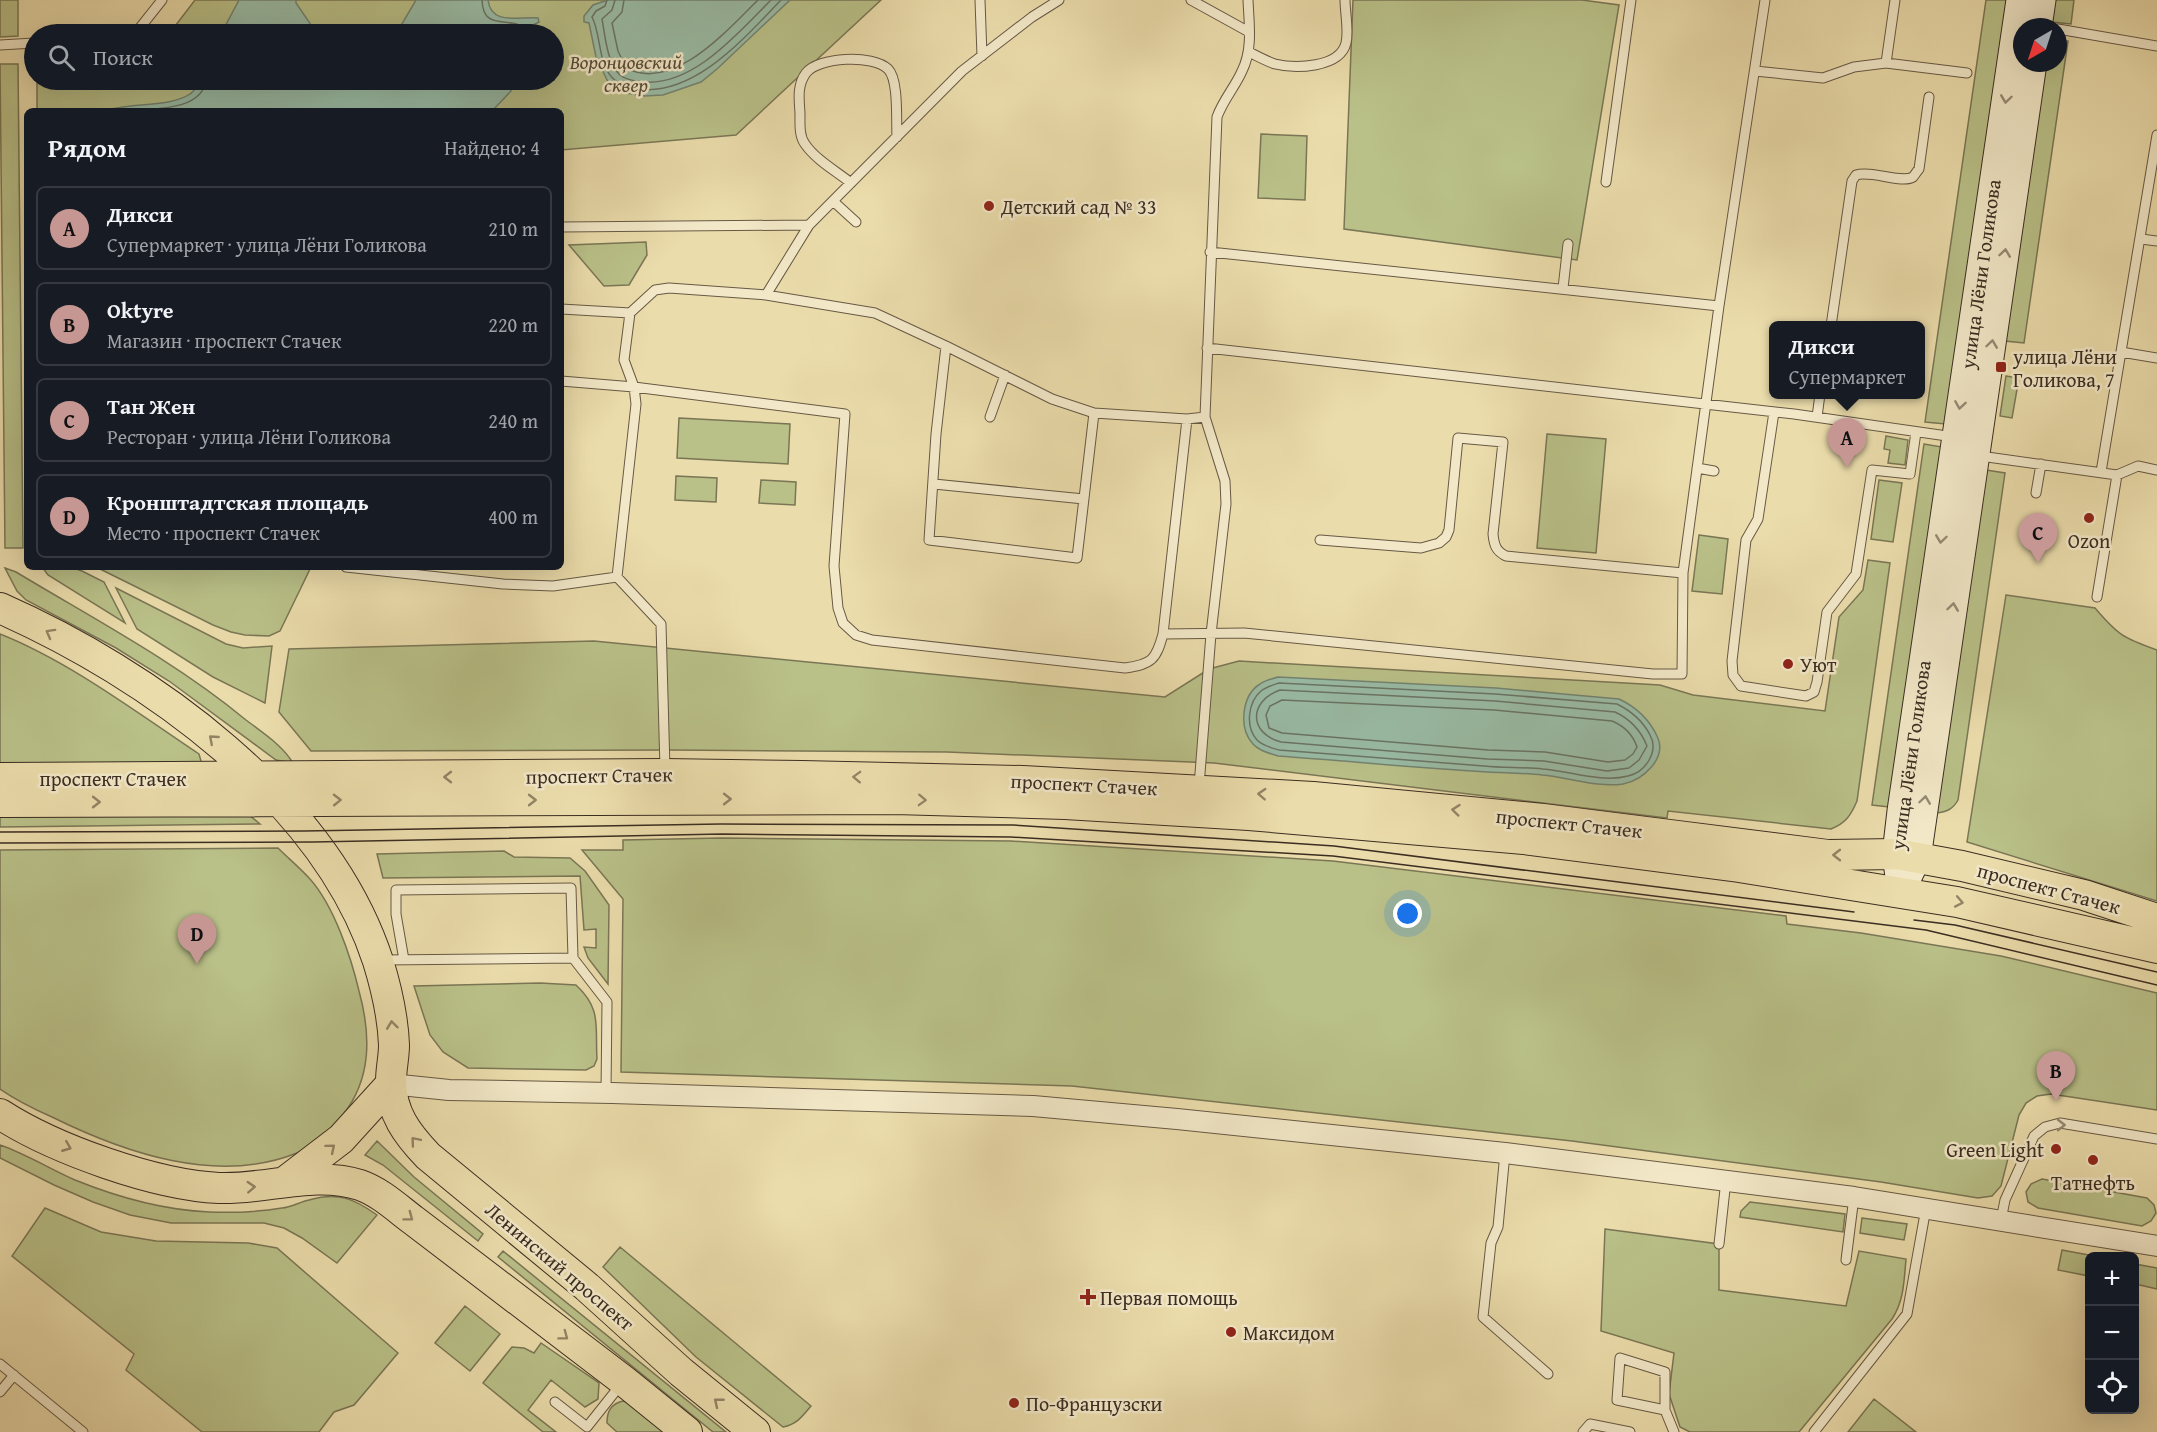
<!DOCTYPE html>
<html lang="ru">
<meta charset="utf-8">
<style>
:root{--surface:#171b24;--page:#242831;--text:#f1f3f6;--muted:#9ea1a6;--line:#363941;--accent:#c59692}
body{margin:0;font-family:"Gentium Book Plus",serif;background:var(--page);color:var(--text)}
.controls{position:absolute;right:18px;bottom:18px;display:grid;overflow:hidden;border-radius:9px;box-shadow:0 6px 24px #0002}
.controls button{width:54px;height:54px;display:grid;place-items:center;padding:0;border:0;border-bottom:2px solid var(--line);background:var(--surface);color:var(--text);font:30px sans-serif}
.compass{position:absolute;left:2013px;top:18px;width:54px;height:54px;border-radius:50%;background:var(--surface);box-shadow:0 6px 24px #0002;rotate:219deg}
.you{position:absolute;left:1408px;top:914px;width:21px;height:21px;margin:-15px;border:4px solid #fff;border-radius:50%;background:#1a73e8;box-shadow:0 0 0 9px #1a73e833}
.badge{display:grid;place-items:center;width:39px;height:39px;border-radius:50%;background:var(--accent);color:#111;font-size:20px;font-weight:700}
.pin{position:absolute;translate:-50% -50px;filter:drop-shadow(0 2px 3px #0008)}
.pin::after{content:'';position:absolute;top:32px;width:21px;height:18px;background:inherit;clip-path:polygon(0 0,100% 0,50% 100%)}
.popup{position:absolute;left:1769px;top:321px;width:156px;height:78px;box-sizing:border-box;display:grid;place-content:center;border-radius:9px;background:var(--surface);filter:drop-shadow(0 2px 4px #0005);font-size:20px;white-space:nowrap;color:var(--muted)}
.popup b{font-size:22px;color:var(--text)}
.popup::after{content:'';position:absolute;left:50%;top:100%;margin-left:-12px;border:12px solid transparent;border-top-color:var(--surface)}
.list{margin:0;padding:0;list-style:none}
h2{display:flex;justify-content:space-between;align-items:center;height:78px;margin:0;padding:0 24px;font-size:26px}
h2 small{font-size:20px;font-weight:400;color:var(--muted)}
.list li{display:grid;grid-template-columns:39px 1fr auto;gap:18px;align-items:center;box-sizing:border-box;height:84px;margin:0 12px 12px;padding:0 12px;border:2px solid var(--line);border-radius:9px}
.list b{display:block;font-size:22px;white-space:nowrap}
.list p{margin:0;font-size:20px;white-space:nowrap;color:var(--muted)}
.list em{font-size:20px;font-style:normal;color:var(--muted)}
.icon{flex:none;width:33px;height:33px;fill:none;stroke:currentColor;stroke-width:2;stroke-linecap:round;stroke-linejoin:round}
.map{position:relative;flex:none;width:2157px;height:1432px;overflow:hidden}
.search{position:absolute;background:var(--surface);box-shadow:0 6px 24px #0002;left:24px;top:24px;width:540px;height:66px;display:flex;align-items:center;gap:15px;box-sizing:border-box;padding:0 21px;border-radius:33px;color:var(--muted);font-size:22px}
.panel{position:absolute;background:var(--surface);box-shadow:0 6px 24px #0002;left:24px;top:108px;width:540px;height:462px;border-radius:9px}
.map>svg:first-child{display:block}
</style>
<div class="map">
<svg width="2157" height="1432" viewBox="0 0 2157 1432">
<rect width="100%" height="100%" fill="#ebdcab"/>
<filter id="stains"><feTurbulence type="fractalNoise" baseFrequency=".00333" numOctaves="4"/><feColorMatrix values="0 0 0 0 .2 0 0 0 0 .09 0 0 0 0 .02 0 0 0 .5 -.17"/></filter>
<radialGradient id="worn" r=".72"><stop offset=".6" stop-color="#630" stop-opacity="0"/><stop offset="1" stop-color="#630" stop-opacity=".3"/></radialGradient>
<path fill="#b9c088" stroke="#7a7655" stroke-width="1.5" d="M 0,0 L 18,0 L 18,36 L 0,37 Z
M 195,0 L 881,0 L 736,135 L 561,150 L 561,111 L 37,111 L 37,80 L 554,80 L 554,34 L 169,34 Z
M 1353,0 L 1582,0 L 1619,5 L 1577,260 L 1344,229 Z
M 1986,0 L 2008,0 L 1946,424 L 1925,422 Z
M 2055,0 L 2074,0 L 2071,24 L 2052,22 Z
M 2058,39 L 2068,41 L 2024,343 L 2005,341 L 2046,63 L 2058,63 Z
M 0,64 L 18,64 L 23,548 L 5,548 Z
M 1261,134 L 1307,136 L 1305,200 L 1258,198 Z
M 646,242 L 647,255 L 629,285 L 604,286 L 569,245 Z
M 2006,376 L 2019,378 L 2012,418 L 2000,416 Z
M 679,418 L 790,424 L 788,464 L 677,458 Z
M 1547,434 L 1606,439 L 1596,553 L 1537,548 Z
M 1886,436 L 1908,440 L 1905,465 L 1888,463 L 1890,450 L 1884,449 Z
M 1924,444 L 1942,447 L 1889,807 L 1872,805 Z
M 1986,470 L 2005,473 L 1958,800 C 1953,809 1947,812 1936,813 Z
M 676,476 L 717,478 L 716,502 L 675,500 Z
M 761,480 L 796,482 L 795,505 L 759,503 Z
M 1879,480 L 1902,483 L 1893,542 L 1871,539 Z
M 1699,535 L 1728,539 L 1722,594 L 1692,591 Z
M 1868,560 L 1890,563 L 1857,801 C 1851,815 1846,823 1831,829 L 1668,811 L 1667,818 L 1214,763 L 947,752 L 671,750 L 311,751 L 279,712 L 289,649 L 594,641 L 1165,697 L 1209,669 L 1239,661 L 1660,685 L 1693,695 L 1825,711 L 1839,617 L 1863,590 Z
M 42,567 L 70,567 L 82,571 L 104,582 L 125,623 L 48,575 Z
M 96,567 L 311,567 L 280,631 L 269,636 L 245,635 L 231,632 L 213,625 Z
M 5,568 L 16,572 C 94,619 176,662 246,720 C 263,733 282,745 293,763 L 276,760 L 169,681 L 116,648 L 26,600 L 17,591 Z
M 116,588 L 226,644 L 243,648 L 272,646 L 265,703 L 213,677 L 137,629 Z
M 2006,595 L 2095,608 C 2118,635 2123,638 2157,650 L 2157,901 L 1967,842 Z
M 0,634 C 70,662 136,712 199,754 L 201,761 L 198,764 L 0,763 Z
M 0,815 L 249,815 L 260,824 L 0,827 Z
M 721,838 L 1011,841 L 1333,861 L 1786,916 L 1787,924 L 1861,933 L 2001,956 L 2157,993 L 2157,1110 L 2051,1094 L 2037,1096 L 2026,1103 L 2019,1115 L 2001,1186 L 1992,1196 L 1978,1198 L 1881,1182 L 1572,1141 L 1072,1086 L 621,1072 L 623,899 L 582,850 L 623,850 L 623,840 Z
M 278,848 C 288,858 300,868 310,879 C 334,906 351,957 359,991 C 371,1035 372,1079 342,1116 C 330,1130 315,1146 297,1153 C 217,1185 125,1153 52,1117 C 34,1109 16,1100 0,1089 L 0,850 Z
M 504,851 L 514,857 L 570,858 L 585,871 L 609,905 L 608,984 L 588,958 L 584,947 L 596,948 L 596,929 L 584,930 L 580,876 L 383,878 L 377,854 Z
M 540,983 L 576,985 C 602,1009 595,1026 597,1059 L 594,1066 L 586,1070 L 468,1068 L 443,1052 L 430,1035 L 414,986 Z
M 377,1141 L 414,1177 L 483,1234 L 478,1241 L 383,1165 L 365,1155 Z
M 0,1145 C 26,1154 50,1169 75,1180 C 117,1197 163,1210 209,1212 C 233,1213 258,1212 282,1208 C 291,1207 300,1202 309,1200 C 338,1192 353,1198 377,1215 L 337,1263 L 302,1238 L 284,1228 L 264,1223 L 171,1223 L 130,1215 L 93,1202 L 54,1185 L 0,1158 Z
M 2042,1179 L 2147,1198 L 2154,1205 L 2156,1213 L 2151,1221 L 2142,1226 L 2038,1208 L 2028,1202 L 2026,1192 L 2031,1184 Z
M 1750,1202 L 1845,1214 L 1843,1232 L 1740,1217 L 1741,1211 Z
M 45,1208 L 101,1232 L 156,1241 L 248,1243 L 277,1248 L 398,1353 L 354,1405 L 334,1412 L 319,1432 L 202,1432 L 126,1370 L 134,1354 L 12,1256 Z
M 1862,1218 L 1907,1224 L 1904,1240 L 1860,1233 Z
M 1605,1229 L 1719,1244 L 1719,1290 L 1846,1306 L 1859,1251 L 1906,1259 C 1904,1281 1904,1301 1892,1319 L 1799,1432 L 1690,1432 L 1680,1427 L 1669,1394 L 1674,1353 L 1601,1331 Z
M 620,1247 L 811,1406 C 802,1417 797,1424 783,1427 L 696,1357 L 603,1267 Z
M 2062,1250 L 2094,1256 L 2090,1256 L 2089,1276 L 2058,1270 Z
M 503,1251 L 726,1432 L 713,1432 L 498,1257 Z
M 2135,1264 L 2157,1268 L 2157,1289 L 2135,1284 Z
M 465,1306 L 500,1334 L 470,1371 L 435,1343 Z
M 541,1343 L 599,1383 L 598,1399 L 585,1407 L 551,1380 L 528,1410 L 556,1432 L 543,1432 L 483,1383 L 512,1347 L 524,1348 L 534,1353 Z
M 1874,1399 L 1916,1432 L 1848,1432 Z
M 623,1401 L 629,1403 L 666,1432 L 617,1432 L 607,1423 C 607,1411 611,1404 623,1401 Z"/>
<path fill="#99bca6" stroke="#738371" stroke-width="1.5" d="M 239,0 L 296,0 L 296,3 L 313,28 L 328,34 L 221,34 Z
M 416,0 L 488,0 C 491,26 519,16 538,18 L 539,22 L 515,34 L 385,34 L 402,24 Z
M 608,0 L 790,0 L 717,69 L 701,82 L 663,95 L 644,96 L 626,93 L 610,86 L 596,57 L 589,23 L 584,22 L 584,16 L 593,5 Z
M 202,80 L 513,80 L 511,91 L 492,111 L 103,111 C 129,102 169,108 190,94 C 195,91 198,84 202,80 Z
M 1278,677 L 1496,688 L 1619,699 C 1636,707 1649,719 1657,736 C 1668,758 1643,780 1623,784 C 1597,788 1568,777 1542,775 C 1524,773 1505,773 1487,772 C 1418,768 1348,761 1278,756 C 1269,753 1259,751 1253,744 C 1238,728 1242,695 1260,684 C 1265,680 1272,679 1278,677 Z"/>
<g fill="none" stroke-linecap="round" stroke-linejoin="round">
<path stroke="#6a7464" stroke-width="1.5" d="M 482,0 C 483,26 499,20 517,24 L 515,34
M 607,0 L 605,6 L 596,11 L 592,17 C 602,36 597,67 616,81 C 622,86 630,88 637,89 C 695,97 745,37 781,0
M 615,0 L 612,10 L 602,19 C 605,35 607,63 620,75 C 626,80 635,81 642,82 C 693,87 738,33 771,0
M 624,0 L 622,12 L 612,23 L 618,51 L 626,68 C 674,93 728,29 758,0
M 128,111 C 151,108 202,112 206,80
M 1279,683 L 1495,694 L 1617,704 C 1631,711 1643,721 1650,735 C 1659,751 1646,772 1628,776 C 1601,783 1570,771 1543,769 C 1523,767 1503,768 1484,766 C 1415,761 1347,755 1279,750 C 1272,748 1263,746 1257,740 C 1245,727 1248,702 1261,691 C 1266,687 1273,685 1279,683 Z
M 1280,690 L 1495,701 L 1615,712 C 1630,719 1641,731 1647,746 L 1639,760 L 1629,768 L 1607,771 L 1544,761 L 1487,759 L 1281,742 C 1248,733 1249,701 1280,690 Z
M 1282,700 L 1494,710 L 1612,721 C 1624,726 1633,735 1637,747 L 1633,754 L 1625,760 L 1608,762 L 1545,752 L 1488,750 L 1282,733 L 1269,728 L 1266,715 L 1270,706 Z"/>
<g stroke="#675944" stroke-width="11">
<path id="lane" d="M 980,0 L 982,56
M 1191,0 L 1249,32
M 2058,29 L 2157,46
M 135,34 L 162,0
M 0,45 L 34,43
M 1249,52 C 1257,56 1266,61 1275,64 C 1295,69 1340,68 1346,43 C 1349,30 1345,13 1345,0
M 1886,63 L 1967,73
M 1755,71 L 1823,78 L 1854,67 L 1886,63 L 1895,0
M 1606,182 L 1631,0
M 851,183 C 836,171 816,160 805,144 C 799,136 800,124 800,113 C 799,99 797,85 806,73 C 818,57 873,54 888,69 C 899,80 896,121 897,137
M 833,201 L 856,222
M 561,227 L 809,225 L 962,71 L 1032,17 L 1059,0
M 2141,239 L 2157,241
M 1210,252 L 1719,306
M 1563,288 L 1568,244
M 766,295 L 809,225
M 561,309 L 630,313 L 655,290 L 669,288 L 766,295 L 875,313 L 946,346 L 1052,399 L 1094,413 L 1187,419 L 1205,417
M 630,313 L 624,360 L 634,387 L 636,404 L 617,577 L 661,624 L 665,769
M 1831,326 L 1852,181 L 1856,175 C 1871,170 1902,184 1913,177 C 1914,176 1917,171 1919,169 L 1929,97
M 946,346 L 936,434 L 929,540 L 1077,558 L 1094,413
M 1207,348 L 1794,414 L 1954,437
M 2121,352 L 2157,358
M 561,381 L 634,387 L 845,414 L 834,566 L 838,608 L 843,623 L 856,635 L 872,640 L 1125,668 C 1152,664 1156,660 1163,634 L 1244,633 L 1653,674 L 1682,674 L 1683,573 L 1719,306 L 1765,0
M 1774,412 L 1758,519 L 1746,540 L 1732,661 L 1733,675 L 1741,686 L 1806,696 L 1814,692 L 1817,682 L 1827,612 L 1856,574 L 1872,470 L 1910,474 L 1916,432
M 990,417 L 1005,375
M 1817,417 L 1820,394
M 1980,456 L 2117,475 L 2138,466 L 2157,470
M 1697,468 L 1714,471
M 2101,472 L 2157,135
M 934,484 L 1084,499
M 2036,493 L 2041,464
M 1320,540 L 1421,548 L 1439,543 L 1446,537 L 1449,530 L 1458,438 L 1503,442 L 1493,534 C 1494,545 1496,551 1506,556 L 1683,573
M 346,567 L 503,584 L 553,586 L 617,577
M 2097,597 L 2117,475
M 1163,634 L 1187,419
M 1199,786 L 1211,634 L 1226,504 L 1225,481 L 1205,417 L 1217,117 C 1223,100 1235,87 1242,71 C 1253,49 1249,24 1248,0
M 383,960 L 573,958
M 404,960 L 396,914 L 396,890 L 571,888 L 573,958 L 607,1002 L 606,1093
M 1505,1153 L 1498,1227 L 1491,1243 L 1483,1317 L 1548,1374
M 2001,1220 L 2005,1200 L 2034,1136 L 2045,1127 L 2060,1123 L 2157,1139
M 1719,1244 L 1726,1180
M 1846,1260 L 1854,1197
M 0,1364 L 83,1432
M 0,1392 L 14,1375
M 555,1402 L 587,1427 L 622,1383
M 1665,1410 L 1617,1400 L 1620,1358 L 1665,1372 L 1665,1410 L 1674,1432
M 1583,1432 L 1590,1424 L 1630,1432
M 1814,1432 L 1907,1314 L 1926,1208"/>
</g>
<g stroke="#675944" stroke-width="22">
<path id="street" d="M 391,1084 L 449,1090 L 612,1093 L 1033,1106 L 1177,1119 L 1505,1153 L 1854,1197 L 2157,1246"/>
</g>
<g stroke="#3b2d22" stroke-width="29">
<path id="secondary" d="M 2038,27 L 2042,0
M 1908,877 L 1917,858 L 2033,63
M 1901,892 L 1896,854 L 1901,811 L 2020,0"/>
</g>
<g stroke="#3b2d22" stroke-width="32">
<path id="primary" d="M 0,608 C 149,674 325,799 378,961 C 386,987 393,1018 394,1045 C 394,1057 391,1069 391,1081 C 391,1113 407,1134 428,1156 L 587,1287 L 681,1372 L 755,1432
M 0,778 L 665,774 L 802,776 L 1023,781 L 1313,797 L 1543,819 L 1828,855 L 1896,854 L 1962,866 L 2084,895 L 2157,919
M 0,802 L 895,799 L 1065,804 L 1249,815 L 1524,839 L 1739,867 L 1957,902 L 2157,948
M 0,1114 C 54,1149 155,1185 219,1188 C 266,1190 314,1170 360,1185 C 380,1192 397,1208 413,1220 L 624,1381 L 687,1432
M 286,1181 L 341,1139 L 391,1084"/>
</g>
<use href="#lane" stroke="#f2e8c8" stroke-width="9"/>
<use href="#street" stroke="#f2e8c8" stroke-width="20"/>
<use href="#secondary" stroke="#f2e8c8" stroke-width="27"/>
<use href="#primary" stroke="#ebdcab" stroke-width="30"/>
<path stroke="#3b2d22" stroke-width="1.5" d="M 0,832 L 304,831 L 721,824 L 1013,825 L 1334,846 L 1854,912
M 0,843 L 313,842 L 722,834 L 1011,837 L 1333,856 L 1926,930 L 2157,985
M 1914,920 L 1955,925 L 2157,972"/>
</g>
<defs><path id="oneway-chevron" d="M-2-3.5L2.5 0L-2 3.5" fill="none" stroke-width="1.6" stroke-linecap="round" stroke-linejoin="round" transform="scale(1.5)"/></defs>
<g stroke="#968a75">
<use href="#oneway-chevron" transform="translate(2006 99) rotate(98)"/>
<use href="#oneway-chevron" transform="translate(2005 253) rotate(-82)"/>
<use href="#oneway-chevron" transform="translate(1992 344) rotate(-82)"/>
<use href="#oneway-chevron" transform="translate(1960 405) rotate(99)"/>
<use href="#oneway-chevron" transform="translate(1941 539) rotate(98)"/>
<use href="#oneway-chevron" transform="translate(1953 607) rotate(-82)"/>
<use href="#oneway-chevron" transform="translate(1925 800) rotate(-82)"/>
<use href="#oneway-chevron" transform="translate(2061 1125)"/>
</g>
<g stroke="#938466">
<use href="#oneway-chevron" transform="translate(50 633) rotate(-151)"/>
<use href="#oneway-chevron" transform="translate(213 739) rotate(-139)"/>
<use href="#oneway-chevron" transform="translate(448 777) rotate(180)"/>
<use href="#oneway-chevron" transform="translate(857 777) rotate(-178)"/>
<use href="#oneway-chevron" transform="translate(1262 794) rotate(-177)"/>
<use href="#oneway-chevron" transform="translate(727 799)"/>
<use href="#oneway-chevron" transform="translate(337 800) rotate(-1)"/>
<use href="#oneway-chevron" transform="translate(532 800)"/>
<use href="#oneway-chevron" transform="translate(922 800) rotate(2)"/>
<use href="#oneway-chevron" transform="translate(96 802)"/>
<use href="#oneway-chevron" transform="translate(1456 810) rotate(-174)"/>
<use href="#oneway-chevron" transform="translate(1837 855) rotate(180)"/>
<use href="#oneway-chevron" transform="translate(1959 902) rotate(11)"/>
<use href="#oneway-chevron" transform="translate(392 1025) rotate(-97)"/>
<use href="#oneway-chevron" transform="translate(415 1141) rotate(-130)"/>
<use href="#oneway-chevron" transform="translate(67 1147) rotate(22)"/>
<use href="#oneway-chevron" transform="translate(331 1148) rotate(-40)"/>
<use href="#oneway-chevron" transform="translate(251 1187) rotate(-3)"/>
<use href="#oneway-chevron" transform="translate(409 1217) rotate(37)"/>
<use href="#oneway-chevron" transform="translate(564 1336) rotate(37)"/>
<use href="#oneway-chevron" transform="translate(718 1402) rotate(-141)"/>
</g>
<g fill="#8f2418" stroke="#f2e8c8" stroke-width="2">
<circle cx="989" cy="206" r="6"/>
<rect x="1995" y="361" width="12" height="12" rx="3"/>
<circle cx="2089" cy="518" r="6"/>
<circle cx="1788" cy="664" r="6"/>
<circle cx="2056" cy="1149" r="6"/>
<circle cx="2093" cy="1160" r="6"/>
<path d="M1085 1288h6v6h6v6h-6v6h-6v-6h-6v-6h6z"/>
<circle cx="1231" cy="1332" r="6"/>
<circle cx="1014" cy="1403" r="6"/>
</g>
<g text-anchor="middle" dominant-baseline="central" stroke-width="5" stroke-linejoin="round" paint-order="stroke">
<g font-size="20" font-style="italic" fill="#544a36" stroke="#f2e8c8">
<text x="626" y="61">Воронцовский<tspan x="626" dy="23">сквер</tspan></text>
</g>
<g font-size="20" fill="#3b2d22" stroke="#f2e8c8" text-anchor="start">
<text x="1001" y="206">Детский сад № 33</text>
<text x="2013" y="356">улица Лёни<tspan x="2013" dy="23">Голикова, 7</tspan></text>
<text x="2089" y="540" text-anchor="middle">Ozon</text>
<text x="1800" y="664">Уют</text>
<text x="2044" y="1149" text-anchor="end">Green Light</text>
<text x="2093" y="1182" text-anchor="middle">Татнефть</text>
<text x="1100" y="1297">Первая помощь</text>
<text x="1243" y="1332">Максидом</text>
<text x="1026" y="1403">По-Французски</text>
</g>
<g font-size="20" fill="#3b2d22" stroke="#f2e8c8">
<text transform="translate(1980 274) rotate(-82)">улица Лёни Голикова</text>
<text transform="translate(1910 755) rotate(-82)">улица Лёни Голикова</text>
<text transform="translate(599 775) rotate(-1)">проспект Стачек</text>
<text x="113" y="778">проспект Стачек</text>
<text transform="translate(1084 784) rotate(3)">проспект Стачек</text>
<text transform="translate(1569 823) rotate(6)">проспект Стачек</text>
<text transform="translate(2049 888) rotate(15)">проспект Стачек</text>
<text transform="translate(560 1266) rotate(40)">Ленинский проспект</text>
</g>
</g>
<rect width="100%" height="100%" filter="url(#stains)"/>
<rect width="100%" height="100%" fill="url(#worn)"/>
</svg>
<div class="controls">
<button>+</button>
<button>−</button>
<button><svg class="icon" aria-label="locate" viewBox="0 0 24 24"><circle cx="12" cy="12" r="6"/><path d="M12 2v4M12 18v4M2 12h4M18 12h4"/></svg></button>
</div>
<svg class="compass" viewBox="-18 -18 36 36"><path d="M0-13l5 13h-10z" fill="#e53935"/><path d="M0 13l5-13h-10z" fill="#9ea1a6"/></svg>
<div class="you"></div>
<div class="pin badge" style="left:1847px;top:468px">A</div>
<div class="popup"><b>Дикси</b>Супермаркет</div>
<div class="pin badge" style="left:2056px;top:1101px">B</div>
<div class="pin badge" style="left:2038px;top:563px">C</div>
<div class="pin badge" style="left:197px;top:964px">D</div>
<div class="search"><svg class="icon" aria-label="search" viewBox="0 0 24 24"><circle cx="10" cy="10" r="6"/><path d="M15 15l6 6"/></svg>Поиск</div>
<section class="panel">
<h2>Рядом<small>Найдено: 4</small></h2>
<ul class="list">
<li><span class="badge">A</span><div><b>Дикси</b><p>Супермаркет · улица Лёни Голикова</p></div><em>210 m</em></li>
<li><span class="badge">B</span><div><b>Oktyre</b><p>Магазин · проспект Стачек</p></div><em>220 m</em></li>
<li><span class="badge">C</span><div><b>Тан Жен</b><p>Ресторан · улица Лёни Голикова</p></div><em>240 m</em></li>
<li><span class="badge">D</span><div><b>Кронштадтская площадь</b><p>Место · проспект Стачек</p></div><em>400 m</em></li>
</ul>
</section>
</div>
